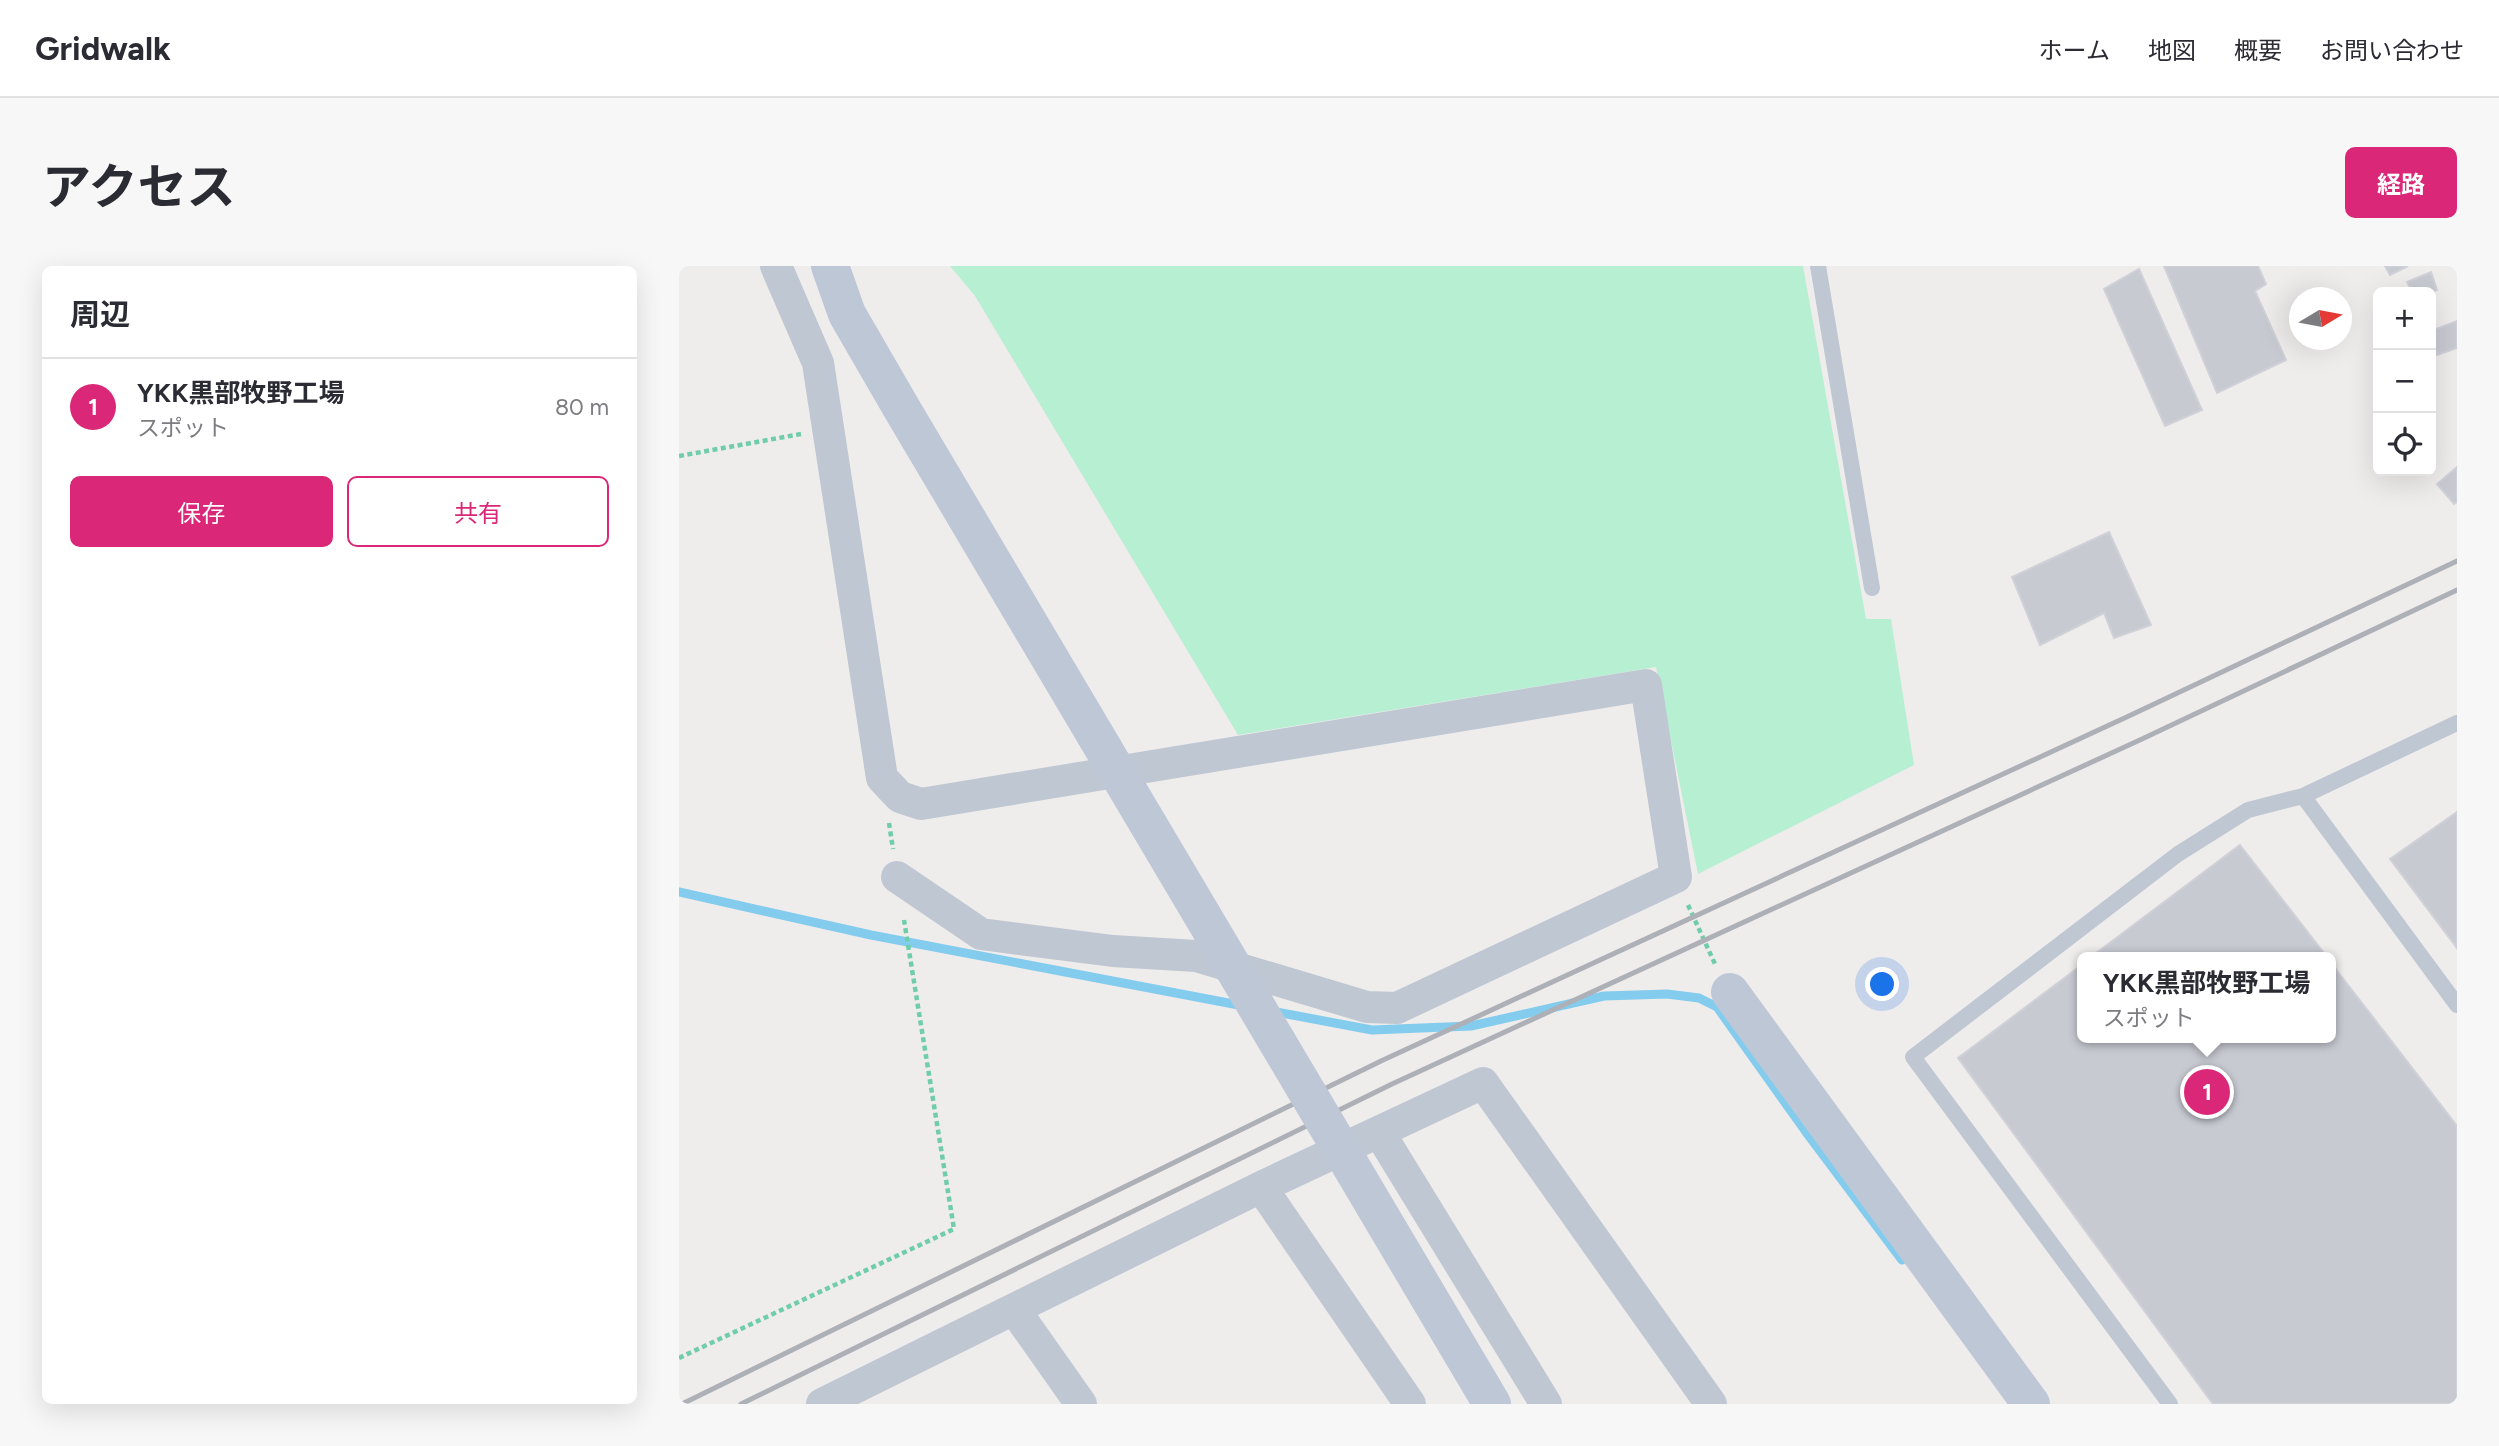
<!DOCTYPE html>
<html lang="ja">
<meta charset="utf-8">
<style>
:root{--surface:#fff;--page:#f7f7f7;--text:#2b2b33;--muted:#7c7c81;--line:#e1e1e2;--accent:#db2777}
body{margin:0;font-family:Figtree,"Noto Sans JP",sans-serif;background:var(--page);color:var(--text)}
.controls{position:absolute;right:21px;top:21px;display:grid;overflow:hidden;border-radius:10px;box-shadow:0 7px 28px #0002}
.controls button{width:63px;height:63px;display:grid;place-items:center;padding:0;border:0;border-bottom:2px solid var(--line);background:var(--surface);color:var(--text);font:35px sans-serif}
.compass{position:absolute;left:1610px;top:21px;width:63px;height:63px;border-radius:50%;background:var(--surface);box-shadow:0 7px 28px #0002;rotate:80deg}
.you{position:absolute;left:1204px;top:719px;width:24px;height:24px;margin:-18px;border:5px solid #fff;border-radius:50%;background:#1a73e8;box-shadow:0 0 0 10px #1a73e833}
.badge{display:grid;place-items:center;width:46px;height:46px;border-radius:50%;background:var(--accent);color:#fff;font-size:23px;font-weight:700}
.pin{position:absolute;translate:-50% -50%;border:4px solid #fff;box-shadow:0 2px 7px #0006}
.popup{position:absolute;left:1398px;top:686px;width:259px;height:91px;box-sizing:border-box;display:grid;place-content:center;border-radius:10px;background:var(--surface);filter:drop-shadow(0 2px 5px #0005);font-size:23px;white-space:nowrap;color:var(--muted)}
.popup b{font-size:26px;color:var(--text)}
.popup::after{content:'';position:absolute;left:50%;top:100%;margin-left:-14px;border:14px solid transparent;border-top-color:var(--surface)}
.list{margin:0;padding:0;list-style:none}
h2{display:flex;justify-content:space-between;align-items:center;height:91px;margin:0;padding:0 28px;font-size:30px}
h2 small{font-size:23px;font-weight:400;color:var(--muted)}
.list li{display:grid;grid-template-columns:46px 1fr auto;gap:21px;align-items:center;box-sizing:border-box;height:98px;padding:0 28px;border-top:2px solid var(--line)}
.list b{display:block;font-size:26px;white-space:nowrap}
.list p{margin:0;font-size:23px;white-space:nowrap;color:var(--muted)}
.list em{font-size:23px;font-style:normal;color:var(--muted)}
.actions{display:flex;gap:14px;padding:21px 28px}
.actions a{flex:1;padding:16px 0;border:2px solid var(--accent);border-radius:10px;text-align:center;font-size:24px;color:var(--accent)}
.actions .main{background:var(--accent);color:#fff}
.icon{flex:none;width:38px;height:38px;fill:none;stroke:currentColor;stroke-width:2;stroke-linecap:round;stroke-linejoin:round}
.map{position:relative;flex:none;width:1778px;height:1138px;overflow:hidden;border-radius:10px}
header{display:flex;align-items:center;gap:42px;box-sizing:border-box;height:98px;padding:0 35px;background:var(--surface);border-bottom:2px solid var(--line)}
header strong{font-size:33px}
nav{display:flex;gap:38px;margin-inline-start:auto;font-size:24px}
.intro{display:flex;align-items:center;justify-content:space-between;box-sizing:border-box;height:168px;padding:0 42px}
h1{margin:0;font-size:49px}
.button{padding:18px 32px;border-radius:10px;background:var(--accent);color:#fff;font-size:24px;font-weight:700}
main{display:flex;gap:42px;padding:0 42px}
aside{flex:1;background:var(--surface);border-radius:10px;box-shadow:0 7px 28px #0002}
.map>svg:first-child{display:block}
</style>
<header>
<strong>Gridwalk</strong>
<nav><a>ホーム</a><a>地図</a><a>概要</a><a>お問い合わせ</a></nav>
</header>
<div class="intro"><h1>アクセス</h1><a class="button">経路</a></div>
<main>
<aside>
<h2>周辺<small></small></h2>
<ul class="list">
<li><span class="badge">1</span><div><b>YKK黒部牧野工場</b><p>スポット</p></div><em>80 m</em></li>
</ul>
<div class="actions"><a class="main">保存</a><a>共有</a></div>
</aside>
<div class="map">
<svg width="1778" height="1138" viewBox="0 0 1778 1138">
<rect width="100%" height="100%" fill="#efecec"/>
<path fill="#b7efd3" d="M 271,0 L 1124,0 L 1187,353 L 1212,353 L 1235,499 L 1019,608 L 977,401 L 559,469 L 296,30 Z"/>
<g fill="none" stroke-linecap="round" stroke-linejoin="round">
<path stroke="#83ccee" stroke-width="9" d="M 0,626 L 192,669 L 565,740
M 592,745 L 693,764 L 792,760 L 925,730 L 988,728 L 1020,732 L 1038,741 L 1127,866 L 1223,994"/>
</g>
<path fill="#c8cad2" stroke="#d0d1d8" stroke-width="2" d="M 1485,0 L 1579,0 L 1587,18 L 1576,25 L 1607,94 L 1538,127 Z
M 1706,0 L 1729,0 L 1711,9 Z
M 1460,3 L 1523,144 L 1486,160 L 1425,23 Z
M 1752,6 L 1758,24 L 1752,27 L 1734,26 L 1728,16 Z
M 1778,55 L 1778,82 L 1758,89 L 1752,72 L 1752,65 Z
M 1778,201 L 1778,236 L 1775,238 L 1758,218 Z
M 1430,266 L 1472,359 L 1435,372 L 1425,347 L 1361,379 L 1333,311 Z
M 1778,546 L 1778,682 L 1711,593 Z
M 1561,579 L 1648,691 L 1412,691 Z
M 1652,697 L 1778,860 L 1778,1138 L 1534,1138 L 1279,792 L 1404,698 L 1404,772 L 1652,772 Z"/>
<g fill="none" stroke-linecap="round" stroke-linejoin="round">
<path stroke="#6fcea9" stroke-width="4.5" stroke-dasharray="5 3.5" stroke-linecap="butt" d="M 0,190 L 122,168
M 210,557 L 214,583
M 1009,639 L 1036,698
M 0,1092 L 275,963 L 225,654"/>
<path stroke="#bfc7d2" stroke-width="16" d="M 1139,0 L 1193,322
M 1624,530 L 1778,739
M 1491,1138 L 1234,791 L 1499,588 L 1569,544 L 1624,530 L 1778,457"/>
<path stroke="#bfc7d2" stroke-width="32" d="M 97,0 L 139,97 L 203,512 L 221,531 L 242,538 L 967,419 L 997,611 L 718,742 L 688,741 L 517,690 L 434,685 L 302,668 L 218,611
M 700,866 L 867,1138
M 582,921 L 731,1138
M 143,1138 L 335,1043
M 402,1138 L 335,1043 L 582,921 L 804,817 L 1032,1138"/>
<path stroke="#bec7d6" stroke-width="38" d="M 1051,726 L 1352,1138"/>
<path stroke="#aeb0b7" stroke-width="5" d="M 3,1138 L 702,795 L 1452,449 L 1778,295
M 62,1138 L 713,818 L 1463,473 L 1778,324"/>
<path stroke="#bec7d6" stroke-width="38" d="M 151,0 L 168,48 L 223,143 L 813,1138"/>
</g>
</svg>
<div class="controls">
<button>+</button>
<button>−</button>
<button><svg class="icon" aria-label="locate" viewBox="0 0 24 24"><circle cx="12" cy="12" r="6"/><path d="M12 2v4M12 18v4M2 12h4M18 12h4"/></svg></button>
</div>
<svg class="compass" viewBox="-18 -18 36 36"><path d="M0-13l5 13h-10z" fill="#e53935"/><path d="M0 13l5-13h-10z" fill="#7c7c81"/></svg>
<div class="you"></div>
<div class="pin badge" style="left:1528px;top:826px">1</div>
<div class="popup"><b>YKK黒部牧野工場</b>スポット</div>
</div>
</main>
